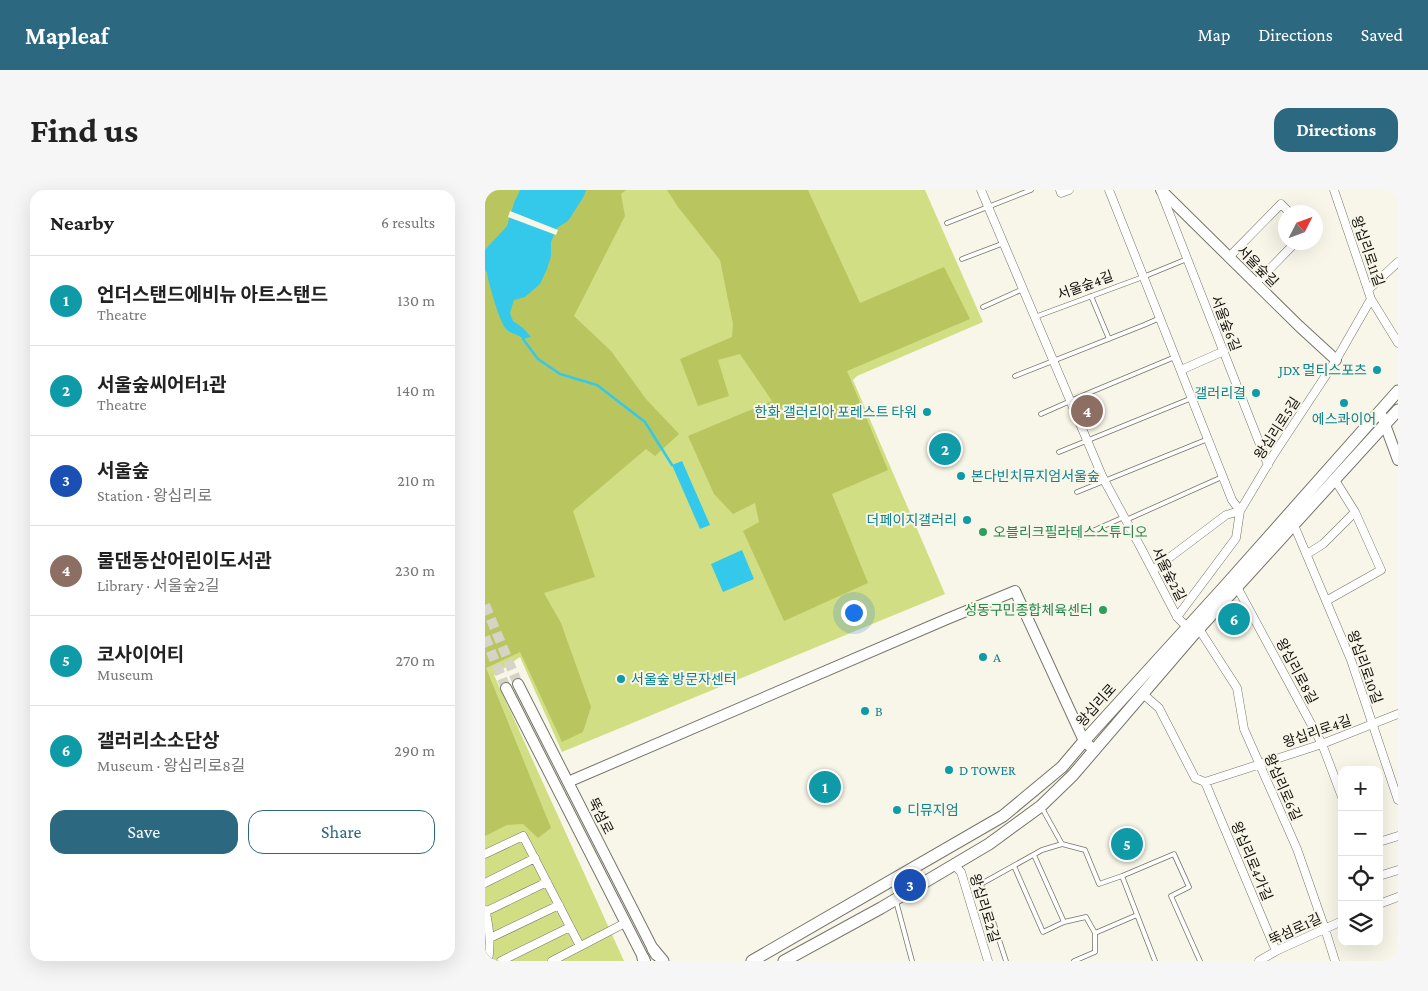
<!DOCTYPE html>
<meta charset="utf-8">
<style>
:root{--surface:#fff;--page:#f6f6f6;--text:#222;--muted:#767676;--line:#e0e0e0;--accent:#2c6980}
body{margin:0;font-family:"Crimson Pro","Noto Sans KR",serif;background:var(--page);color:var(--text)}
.controls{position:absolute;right:15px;bottom:15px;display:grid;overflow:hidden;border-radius:10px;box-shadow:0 5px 20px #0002}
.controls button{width:45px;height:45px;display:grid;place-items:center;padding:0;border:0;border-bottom:1px solid var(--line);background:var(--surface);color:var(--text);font:25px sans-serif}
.compass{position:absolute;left:793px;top:15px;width:45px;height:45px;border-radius:50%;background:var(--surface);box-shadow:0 5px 20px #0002;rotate:48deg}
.you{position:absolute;left:368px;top:422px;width:18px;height:18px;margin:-12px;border:4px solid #fff;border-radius:50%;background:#1a73e8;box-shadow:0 0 0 8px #1a73e833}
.badge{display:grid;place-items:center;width:32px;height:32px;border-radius:50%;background:var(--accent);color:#fff;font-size:16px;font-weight:700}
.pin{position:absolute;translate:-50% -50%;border:2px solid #fff;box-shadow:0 1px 5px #0006}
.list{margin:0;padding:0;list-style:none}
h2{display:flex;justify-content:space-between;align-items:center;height:65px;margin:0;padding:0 20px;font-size:21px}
h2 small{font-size:16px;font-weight:400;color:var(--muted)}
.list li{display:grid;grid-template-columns:32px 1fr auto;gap:15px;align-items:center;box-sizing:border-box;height:90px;padding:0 20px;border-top:1px solid var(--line)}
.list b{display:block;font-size:19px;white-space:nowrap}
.list p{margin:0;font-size:16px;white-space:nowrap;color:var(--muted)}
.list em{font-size:16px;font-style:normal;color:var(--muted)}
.actions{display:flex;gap:10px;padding:15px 20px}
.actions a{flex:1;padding:11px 0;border:1px solid var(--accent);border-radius:15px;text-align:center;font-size:18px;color:var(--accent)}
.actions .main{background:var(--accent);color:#fff}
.icon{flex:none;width:28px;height:28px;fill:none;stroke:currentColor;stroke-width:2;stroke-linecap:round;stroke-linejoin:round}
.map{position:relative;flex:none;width:913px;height:771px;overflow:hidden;border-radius:15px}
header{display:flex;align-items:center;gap:30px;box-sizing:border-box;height:70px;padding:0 25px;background:var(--accent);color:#fff}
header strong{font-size:24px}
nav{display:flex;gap:28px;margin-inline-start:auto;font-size:18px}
.intro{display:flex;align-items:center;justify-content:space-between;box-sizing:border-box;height:120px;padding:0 30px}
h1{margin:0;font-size:35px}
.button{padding:12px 22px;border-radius:15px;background:var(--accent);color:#fff;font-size:18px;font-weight:700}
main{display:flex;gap:30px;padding:0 30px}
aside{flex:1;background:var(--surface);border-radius:15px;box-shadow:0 5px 20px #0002}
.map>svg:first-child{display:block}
</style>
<header>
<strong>Mapleaf</strong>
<nav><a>Map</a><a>Directions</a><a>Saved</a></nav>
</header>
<div class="intro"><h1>Find us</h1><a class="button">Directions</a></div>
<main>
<aside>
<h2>Nearby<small>6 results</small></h2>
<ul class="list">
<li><span class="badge" style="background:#0f9aa8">1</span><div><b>언더스탠드에비뉴 아트스탠드</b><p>Theatre</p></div><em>130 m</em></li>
<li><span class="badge" style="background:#0f9aa8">2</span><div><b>서울숲씨어터1관</b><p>Theatre</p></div><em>140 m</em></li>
<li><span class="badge" style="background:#1a4fb4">3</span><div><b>서울숲</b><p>Station · 왕십리로</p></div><em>210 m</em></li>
<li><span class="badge" style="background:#8d6e63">4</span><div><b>물댄동산어린이도서관</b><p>Library · 서울숲2길</p></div><em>230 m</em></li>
<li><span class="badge" style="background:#0f9aa8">5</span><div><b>코사이어티</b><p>Museum</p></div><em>270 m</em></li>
<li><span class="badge" style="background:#0f9aa8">6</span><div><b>갤러리소소단상</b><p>Museum · 왕십리로8길</p></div><em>290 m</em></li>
</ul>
<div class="actions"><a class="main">Save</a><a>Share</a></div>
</aside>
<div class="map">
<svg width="913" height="771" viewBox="0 0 913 771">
<rect width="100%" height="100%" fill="#f8f6e8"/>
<path fill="#d1de83" d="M 0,0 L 440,0 L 498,132 L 372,186 L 368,190 L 460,404 L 77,562 L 35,467 L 9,485 L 139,771 L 0,771 Z"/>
<path fill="#b9c660" d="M 0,0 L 141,0 L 136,4 L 140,26 L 89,126 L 126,161 L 161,209 L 194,244 L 170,266 L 161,259 L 88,321 L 110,387 L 59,403 L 76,433 L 106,517 L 98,542 L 77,552 L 35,462 L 1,478 L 66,638 L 53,648 L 38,634 L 22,635 L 0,646 Z
M 182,0 L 323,0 L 375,113 L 459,77 L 485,129 L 362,181 L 403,280 L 347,304 L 383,393 L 299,431 L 258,341 L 274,332 L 270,313 L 248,324 L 229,304 L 203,246 L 287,211 L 255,164 L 233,170 L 244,206 L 213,216 L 195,169 L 247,147 L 248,134 L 235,70 L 193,17 Z"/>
<path fill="#34c8ea" d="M 35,0 L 101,0 L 99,6 L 83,31 L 72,38 L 66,52 L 66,66 L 62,79 L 55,94 L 40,107 L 29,110 L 25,123 L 28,131 L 38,138 L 46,147 L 38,149 C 34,144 26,144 21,139 C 14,130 4,95 2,83 L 0,80 L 0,60 L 22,36 L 29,13 Z
M 197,271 L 225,335 L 215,339 L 187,275 Z
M 257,360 L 269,389 L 238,402 L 226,374 Z"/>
<path fill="#f8f6e8" d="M 25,21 L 73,40 L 71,45 L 23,27 Z"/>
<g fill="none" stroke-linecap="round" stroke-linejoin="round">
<path stroke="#34c8ea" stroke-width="2.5" d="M 38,149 L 53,169 L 75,184 L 112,195 L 160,232 L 187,275"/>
<path stroke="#d6d4c7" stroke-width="10" stroke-dasharray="10 5" stroke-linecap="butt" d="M 0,415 L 33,494
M 0,447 L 21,498"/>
<g stroke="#767569" stroke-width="5.5">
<path id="lane" d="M 462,33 L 546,0
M 477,69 L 519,53
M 606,106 L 624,149
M 498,117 L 538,99
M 550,127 L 658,87 L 702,69
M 530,186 L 659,135 L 675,128
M 556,224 L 599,205 L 690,167
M 574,262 L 707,208
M 592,302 L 723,249
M 641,330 L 737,287
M 594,347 L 639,327
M 557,618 L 577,654
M 549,665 L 579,732 L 601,727 L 610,743 L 652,725
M 529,676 L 558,742 L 579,732
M 637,686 L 689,664 L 704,697 L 686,706 L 715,771
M 411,711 L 427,771
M 521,771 L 496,694 L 557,660 L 577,654 L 600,660 L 614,694 L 637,686 L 670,771
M 589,771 L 610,762 L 610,743"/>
</g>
<g stroke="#767569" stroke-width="9">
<path id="street" d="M 496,0 L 618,288 L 656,358 L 692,427 L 702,437
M 575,0 L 576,3 L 584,0
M 624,0 L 747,310 L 755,321 L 741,325 L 668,380
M 849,0 L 886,109 L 913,153
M 676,2 L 783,275
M 744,67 L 796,14 L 804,22
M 771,93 L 811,52
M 883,100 L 913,72
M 696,180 L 739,161
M 809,335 L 866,470 L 913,610
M 822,364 L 838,354 L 870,322
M 752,397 L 837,554 L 857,607
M 841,411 L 896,380 L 870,322 L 850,290
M 692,427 L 751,348 L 755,321 L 789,264 L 851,170 L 886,109
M 714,439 L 752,498 L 759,539 L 812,659 L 840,739 L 850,771
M 658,504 L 674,518 L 710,588 L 720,592 L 837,554 L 913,524
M 720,592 L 791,761
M 894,652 L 913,646
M 0,664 L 38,646 L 95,756
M 469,675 L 476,682 L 503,771
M 894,686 L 913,680
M 0,693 L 50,668
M 894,714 L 913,707
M 0,720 C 5,738 6,753 3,771
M 0,722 L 62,692
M 5,748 L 74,715
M 16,771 L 85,737
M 67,771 L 140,733
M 774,771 L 791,761 L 857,731"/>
</g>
<g stroke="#767569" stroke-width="12">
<path id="secondary" d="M 676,0 L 814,136 L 851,170
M 895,221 L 913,270
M 33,494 L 171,765
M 21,498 L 160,771
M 83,592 L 462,429 L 530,401 L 599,551 L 609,560"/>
</g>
<g stroke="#767569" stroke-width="13">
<path id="primary" d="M 168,759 L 178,771
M 158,768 L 159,771
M 267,771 L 518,626 L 577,577 L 599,551 L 739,397 L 913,201
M 299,771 L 396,718 L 504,654 L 556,616 L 588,585 L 709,444 L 913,220"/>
</g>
<use href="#lane" stroke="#fff" stroke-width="4"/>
<use href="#street" stroke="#fff" stroke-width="8"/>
<use href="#secondary" stroke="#fff" stroke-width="10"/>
<use href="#primary" stroke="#fff" stroke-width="11"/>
</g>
<g fill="#0f9aa8" stroke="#f8f6e8" stroke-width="2">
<circle cx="892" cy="180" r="5"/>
<circle cx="771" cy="203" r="5"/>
<circle cx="859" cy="213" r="5"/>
<circle cx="442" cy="222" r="5"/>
<circle cx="476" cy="286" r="5"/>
<circle cx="482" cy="330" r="5"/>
<circle cx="498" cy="467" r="5"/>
<circle cx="136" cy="489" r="5"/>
<circle cx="380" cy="521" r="5"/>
<circle cx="464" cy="580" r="5"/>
<circle cx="412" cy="620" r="5"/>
</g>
<g fill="#2e9e5b" stroke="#f8f6e8" stroke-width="2">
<circle cx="498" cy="342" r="5"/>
<circle cx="618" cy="420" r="5"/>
</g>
<g text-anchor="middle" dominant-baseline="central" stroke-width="4" stroke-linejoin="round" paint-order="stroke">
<g font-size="14" fill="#12110d" stroke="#f8f6e8">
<text transform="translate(883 61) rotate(71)">왕십리로11길</text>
<text transform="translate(773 76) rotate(45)">서울숲길</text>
<text transform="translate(600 95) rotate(-20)">서울숲4길</text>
<text transform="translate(741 133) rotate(69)">서울숲6길</text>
<text transform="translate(792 238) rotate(-57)">왕십리로5길</text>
<text transform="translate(684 384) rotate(63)">서울숲2길</text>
<text transform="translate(880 477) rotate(70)">왕십리로10길</text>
<text transform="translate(812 481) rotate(62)">왕십리로8길</text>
<text transform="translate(611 515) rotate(-48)">왕십리로</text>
<text transform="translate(832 541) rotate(-19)">왕십리로4길</text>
<text transform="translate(798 597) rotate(66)">왕십리로6길</text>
<text transform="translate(116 626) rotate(63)">뚝섬로</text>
<text transform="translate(767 671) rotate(67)">왕십리로4가길</text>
<text transform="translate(500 718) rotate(73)">왕십리로2길</text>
<text transform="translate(810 739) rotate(-25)">뚝섬로1길</text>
</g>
<g font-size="14" fill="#0d838f" stroke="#f8f6e8" text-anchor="start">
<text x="882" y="180" text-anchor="end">JDX 멀티스포츠</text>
<text x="761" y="203" text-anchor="end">갤러리결</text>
<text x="432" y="222" text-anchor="end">한화 갤러리아 포레스트 타워</text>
<text x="859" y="229" text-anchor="middle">에스콰이어</text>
<text x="486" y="286">본다빈치뮤지엄서울숲</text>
<text x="472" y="330" text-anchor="end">더페이지갤러리</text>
<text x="508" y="467">A</text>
<text x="146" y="489">서울숲 방문자센터</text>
<text x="390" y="521">B</text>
<text x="474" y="580">D TOWER</text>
<text x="422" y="620">디뮤지엄</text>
</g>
<g font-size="14" fill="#27864d" stroke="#f8f6e8" text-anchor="start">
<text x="508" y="342">오블리크필라테스스튜디오</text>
<text x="608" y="420" text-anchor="end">성동구민종합체육센터</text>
</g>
</g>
</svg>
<div class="controls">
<button>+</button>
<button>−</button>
<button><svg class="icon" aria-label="locate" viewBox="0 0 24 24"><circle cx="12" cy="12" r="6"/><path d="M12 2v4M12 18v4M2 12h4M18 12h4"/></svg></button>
<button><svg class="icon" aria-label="layers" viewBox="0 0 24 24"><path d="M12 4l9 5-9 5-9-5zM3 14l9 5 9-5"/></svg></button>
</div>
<svg class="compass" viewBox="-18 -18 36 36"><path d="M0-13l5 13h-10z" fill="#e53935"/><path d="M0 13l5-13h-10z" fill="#767676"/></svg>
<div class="you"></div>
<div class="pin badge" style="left:340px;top:597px;background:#0f9aa8">1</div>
<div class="pin badge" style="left:460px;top:259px;background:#0f9aa8">2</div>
<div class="pin badge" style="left:425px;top:695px;background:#1a4fb4">3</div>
<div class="pin badge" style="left:602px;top:221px;background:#8d6e63">4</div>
<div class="pin badge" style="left:642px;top:654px;background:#0f9aa8">5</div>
<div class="pin badge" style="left:749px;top:429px;background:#0f9aa8">6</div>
</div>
</main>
